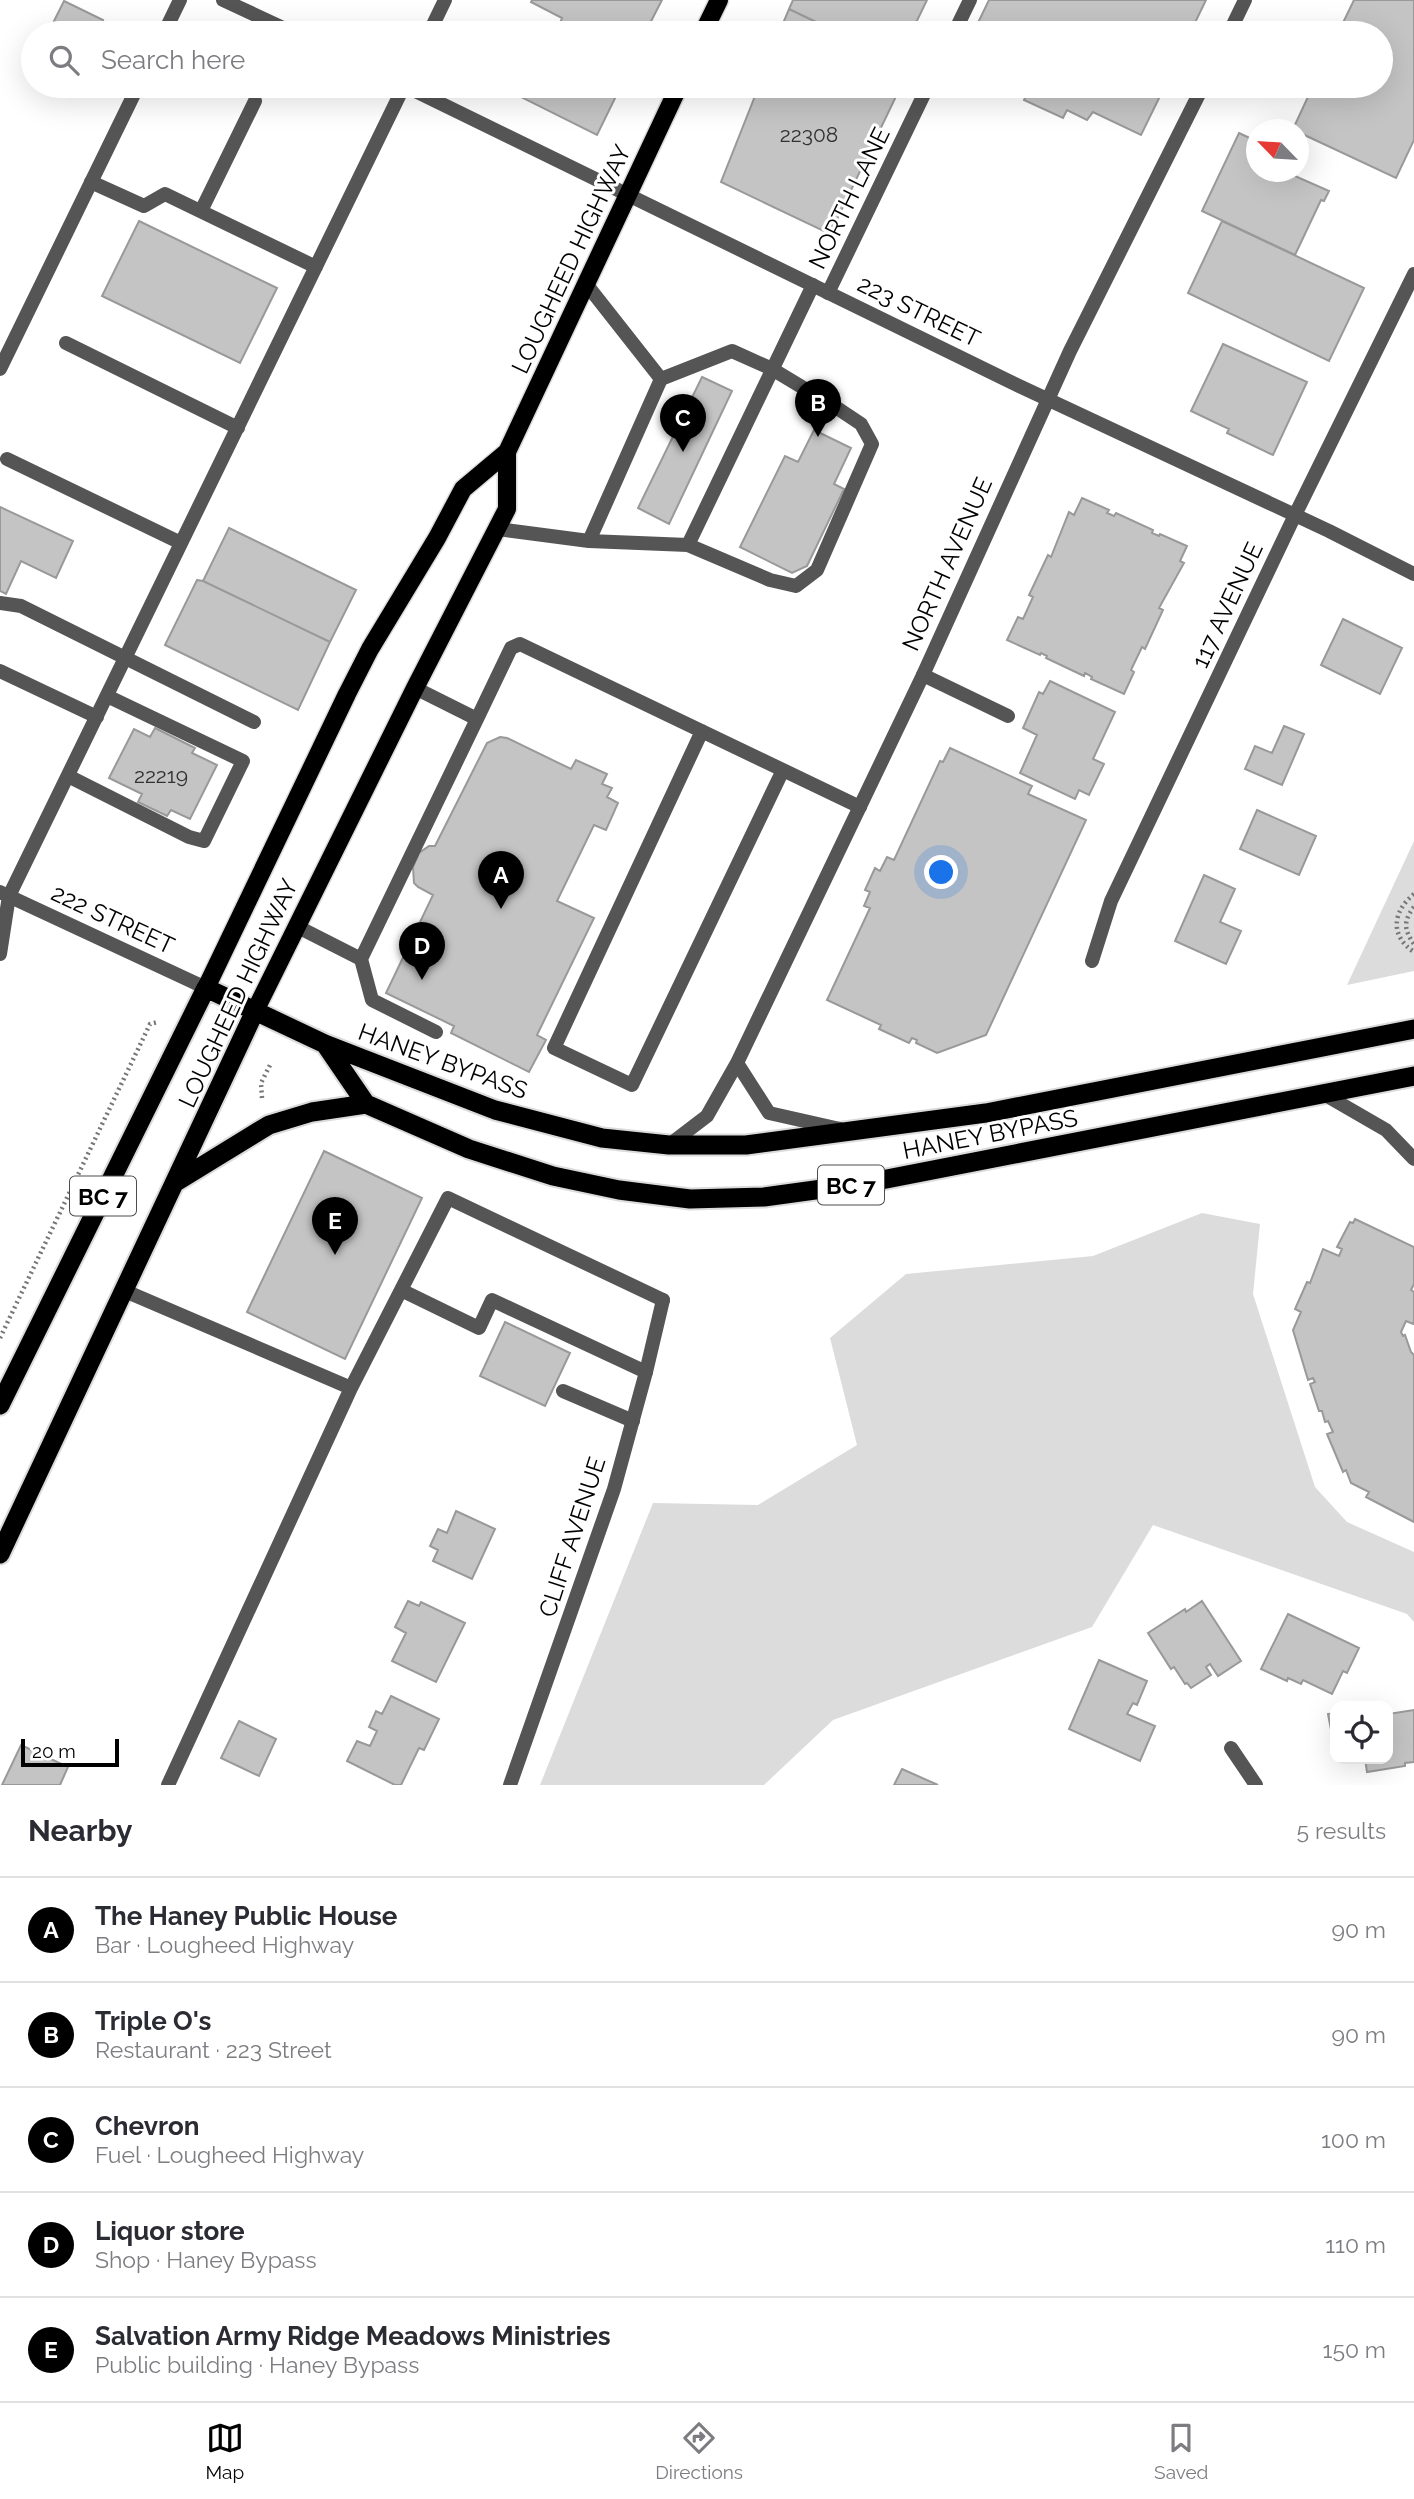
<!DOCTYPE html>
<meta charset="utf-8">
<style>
:root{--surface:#fff;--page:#f2f2f3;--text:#2b2b33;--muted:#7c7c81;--line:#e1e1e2;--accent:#000}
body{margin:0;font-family:Raleway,sans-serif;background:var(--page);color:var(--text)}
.controls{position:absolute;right:21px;bottom:21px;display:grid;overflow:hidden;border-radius:14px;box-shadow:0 7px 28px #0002}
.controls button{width:63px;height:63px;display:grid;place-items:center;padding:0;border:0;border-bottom:2px solid var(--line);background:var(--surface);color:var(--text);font:35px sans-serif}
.compass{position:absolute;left:1246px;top:119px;width:63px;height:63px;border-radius:50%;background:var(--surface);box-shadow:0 7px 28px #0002;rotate:295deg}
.scale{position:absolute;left:21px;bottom:18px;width:98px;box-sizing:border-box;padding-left:7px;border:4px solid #000;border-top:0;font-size:19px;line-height:24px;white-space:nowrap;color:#000;-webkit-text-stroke:5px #fff;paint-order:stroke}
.you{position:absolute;left:942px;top:873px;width:24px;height:24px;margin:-18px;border:5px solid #fff;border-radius:50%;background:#1a73e8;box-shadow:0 0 0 10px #1a73e833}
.badge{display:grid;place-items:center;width:46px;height:46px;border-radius:50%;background:var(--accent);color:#fff;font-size:23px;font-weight:700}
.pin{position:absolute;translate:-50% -58px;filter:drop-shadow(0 2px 4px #0008)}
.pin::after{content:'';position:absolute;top:37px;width:24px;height:21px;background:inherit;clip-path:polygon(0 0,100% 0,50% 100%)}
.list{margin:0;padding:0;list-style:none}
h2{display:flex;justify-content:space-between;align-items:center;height:91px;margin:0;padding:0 28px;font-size:30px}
h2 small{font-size:23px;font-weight:400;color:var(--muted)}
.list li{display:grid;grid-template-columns:46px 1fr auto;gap:21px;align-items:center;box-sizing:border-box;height:105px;padding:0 28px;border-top:2px solid var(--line)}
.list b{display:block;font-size:26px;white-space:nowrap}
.list p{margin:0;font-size:23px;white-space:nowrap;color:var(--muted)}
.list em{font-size:23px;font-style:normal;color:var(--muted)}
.icon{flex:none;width:38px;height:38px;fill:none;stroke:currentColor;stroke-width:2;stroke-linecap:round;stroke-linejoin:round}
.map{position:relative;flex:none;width:1414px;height:1785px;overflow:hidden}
.search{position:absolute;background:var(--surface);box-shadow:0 7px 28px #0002;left:21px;right:21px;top:21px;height:77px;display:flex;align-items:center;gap:18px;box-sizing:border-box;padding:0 24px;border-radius:38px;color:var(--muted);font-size:26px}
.sheet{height:616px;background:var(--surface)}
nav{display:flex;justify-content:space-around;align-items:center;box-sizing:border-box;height:98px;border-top:2px solid var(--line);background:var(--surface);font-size:19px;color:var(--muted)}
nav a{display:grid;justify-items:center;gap:4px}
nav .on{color:var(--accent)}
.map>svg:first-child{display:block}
</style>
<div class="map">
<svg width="1414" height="1785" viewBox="0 0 1414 1785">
<rect width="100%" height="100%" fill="#fff"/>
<path fill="#dcdcdc" d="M 1414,841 L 1414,971 L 1347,985 Z
M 1202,1213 L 1260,1224 L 1253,1294 L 1315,1487 L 1347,1522 L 1414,1552 L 1414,1622 L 1407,1614 L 1153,1525 L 1092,1627 L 833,1720 L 764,1785 L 540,1785 L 653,1503 L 758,1505 L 857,1445 L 830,1338 L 906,1274 L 1093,1256 Z"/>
<path fill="#c4c4c4" stroke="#999" stroke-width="2" d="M 532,0 L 662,0 L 645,33 L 556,33 L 562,18 L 531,2 Z
M 793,0 L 927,0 L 911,33 L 839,33 L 789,9 Z
M 989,0 L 1206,0 L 1190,33 L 973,33 Z
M 1354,0 L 1414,0 L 1414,140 L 1396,178 L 1298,132 L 1298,130 L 1293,129 L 1313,86 L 1381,86 L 1381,33 L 1338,33 Z
M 64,1 L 103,20 L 97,33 L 48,33 Z
M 789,9 L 839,33 L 779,33 Z
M 535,23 L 555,33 L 556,33 L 530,33 Z
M 504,86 L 621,86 L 597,135 L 503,88 Z
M 759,86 L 901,86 L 830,234 L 721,182 Z
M 1019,86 L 1165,86 L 1141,135 L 1093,112 L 1087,120 L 1067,110 L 1063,118 L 1024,100 L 1029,91 Z
M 1239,133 L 1256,141 L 1256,172 L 1286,172 L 1329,191 L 1324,201 L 1321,200 L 1295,255 L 1202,211 Z
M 139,221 L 277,288 L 240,363 L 102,296 Z
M 1222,221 L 1364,288 L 1329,361 L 1188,293 Z
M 1223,344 L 1307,382 L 1273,455 L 1227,433 L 1229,429 L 1191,411 Z
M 702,377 L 732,391 L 669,524 L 638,508 Z
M 814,430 L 851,448 L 834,484 L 844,489 L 807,566 L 792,573 L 740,547 L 785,456 L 798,462 Z
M 1082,498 L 1109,510 L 1107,513 L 1114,516 L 1116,513 L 1153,530 L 1152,533 L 1159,536 L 1160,534 L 1187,546 L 1180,561 L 1184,563 L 1159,608 L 1163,610 L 1145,649 L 1142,647 L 1131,670 L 1134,672 L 1124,694 L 1091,679 L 1092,677 L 1085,673 L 1084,676 L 1046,658 L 1047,656 L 1041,653 L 1040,655 L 1007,640 L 1018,617 L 1023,619 L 1033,597 L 1029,595 L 1048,555 L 1051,557 L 1069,512 L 1074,515 Z
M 0,507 L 73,541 L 56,578 L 21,561 L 6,594 L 0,591 Z
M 229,528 L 356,590 L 330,642 L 203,581 Z
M 197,580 L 203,581 L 330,642 L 298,710 L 165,645 Z
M 1343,619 L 1402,648 L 1380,694 L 1321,665 Z
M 1050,681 L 1115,712 L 1093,759 L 1104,764 L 1089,795 L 1079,790 L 1075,799 L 1020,773 L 1037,735 L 1023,728 L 1039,692 L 1043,694 Z
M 1284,726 L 1304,734 L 1282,785 L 1245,769 L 1255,746 L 1272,753 Z
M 155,728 L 195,748 L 192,753 L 217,765 L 190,819 L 171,810 L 167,816 L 138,802 L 142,794 L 109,778 L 134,729 L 150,737 Z
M 500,737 L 507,738 L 571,769 L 576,760 L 607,774 L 602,784 L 612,788 L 607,797 L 618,803 L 606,830 L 594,825 L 557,901 L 594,918 L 537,1035 L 546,1040 L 529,1072 L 451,1033 L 454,1026 L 386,993 L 433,895 L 418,887 L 414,883 L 413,867 L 419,853 L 429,846 L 435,846 L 487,743 Z
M 950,748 L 1032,786 L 1028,794 L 1086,820 L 986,1035 L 937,1053 L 916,1043 L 917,1040 L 912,1038 L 909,1043 L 879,1029 L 881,1025 L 827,1000 L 870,908 L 864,906 L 870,892 L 865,890 L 875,868 L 880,871 L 887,857 L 894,860 L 940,761 L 943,762 Z
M 1257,810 L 1316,836 L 1299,875 L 1240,849 Z
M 1204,875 L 1235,889 L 1220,922 L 1241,931 L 1226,964 L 1175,941 Z
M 324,1151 L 422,1198 L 345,1359 L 247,1312 Z
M 1355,1219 L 1414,1247 L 1414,1284 L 1411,1290 L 1414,1292 L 1414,1321 L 1413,1324 L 1406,1321 L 1401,1332 L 1403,1336 L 1405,1335 L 1411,1352 L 1414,1355 L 1414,1522 L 1366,1497 L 1369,1492 L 1351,1483 L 1346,1470 L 1343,1472 L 1327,1434 L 1333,1432 L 1328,1421 L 1325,1422 L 1322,1411 L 1319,1411 L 1310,1384 L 1315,1382 L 1313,1378 L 1308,1380 L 1293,1330 L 1301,1312 L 1295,1309 L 1307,1282 L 1310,1283 L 1323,1249 L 1339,1256 L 1342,1249 L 1337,1247 L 1350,1222 L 1353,1223 Z
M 505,1322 L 570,1353 L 545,1406 L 480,1376 Z
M 456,1511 L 495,1529 L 472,1579 L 433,1561 L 438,1550 L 430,1546 L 438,1529 L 447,1533 Z
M 408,1601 L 419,1606 L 421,1602 L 465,1623 L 436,1682 L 392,1661 L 406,1633 L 395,1627 Z
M 1202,1601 L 1241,1661 L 1218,1676 L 1210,1664 L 1206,1667 L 1211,1675 L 1191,1688 L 1187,1683 L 1185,1684 L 1174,1667 L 1171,1669 L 1148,1633 L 1185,1609 L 1186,1612 Z
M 1288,1614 L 1359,1648 L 1347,1673 L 1343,1671 L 1332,1694 L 1303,1680 L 1301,1684 L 1288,1678 L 1287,1681 L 1261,1669 Z
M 1099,1660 L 1147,1681 L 1137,1705 L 1133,1703 L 1127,1714 L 1155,1726 L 1140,1761 L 1069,1729 Z
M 391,1696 L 439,1719 L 424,1750 L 419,1748 L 401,1785 L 395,1785 L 347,1761 L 357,1741 L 370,1746 L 377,1731 L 369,1727 L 376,1711 L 382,1714 Z
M 1414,1710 L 1414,1762 L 1405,1763 L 1405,1766 L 1367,1772 L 1365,1759 L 1388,1759 L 1388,1714 Z
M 1335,1713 L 1335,1735 L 1332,1735 L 1328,1714 Z
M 239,1721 L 276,1739 L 259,1776 L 221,1758 Z
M 21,1745 L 68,1767 L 60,1785 L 2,1785 Z
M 902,1769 L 938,1785 L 894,1785 Z"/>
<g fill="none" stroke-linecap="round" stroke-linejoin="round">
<g stroke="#dbdbdb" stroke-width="21">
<path id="primary" d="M 703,33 L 719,0
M 206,988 L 347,694 L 370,649 L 437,538 L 463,489 L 507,452 L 679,86
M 255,1011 L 415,688 L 507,509 L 507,452"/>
</g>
<g stroke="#dbdbdb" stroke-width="23">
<path id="trunk" d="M 325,1044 L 366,1104 L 469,1149 L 553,1176 L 619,1190 L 690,1199 L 764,1197 L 866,1183 L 1414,1076
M 176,1182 L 269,1125 L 312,1112 L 366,1104
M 0,1405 L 206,988 L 325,1044 L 495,1110 L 602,1138 L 669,1145 L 746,1145 L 986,1113 L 1414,1029
M 0,1554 L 255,1011"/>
</g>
<path stroke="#777" stroke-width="4.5" stroke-dasharray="2 3.5" stroke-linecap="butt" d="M 1414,894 C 1392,912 1390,936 1414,952
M 1414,907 C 1403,921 1404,930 1414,944
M 262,1098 L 261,1083 L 270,1065
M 0,1338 L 150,1024 L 158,1022"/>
<path stroke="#555" stroke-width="14" d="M 429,33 L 445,0
M 954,33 L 970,0
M 91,182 L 144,206 L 165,194 L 316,267
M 201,211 L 255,101
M 587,285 L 661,379 L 589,541
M 828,293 L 928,86
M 66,343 L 238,428
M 661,379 L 732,351 L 772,369 L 840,410 L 861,424 L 872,444 L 817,570 L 796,586 L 770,580 L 688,545
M 7,459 L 181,543
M 498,529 L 589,541 L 688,545 L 813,285
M 0,603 L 21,606 L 254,722
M 0,671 L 97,717
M 923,675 L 1008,716
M 477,719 L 511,648 L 520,644 L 860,807
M 702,731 L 554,1048 L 632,1085 L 783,770
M 68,776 L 189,837 L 204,841 L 243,761 L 107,696
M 296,926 L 361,959 L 477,719 L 415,688
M 0,954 L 9,896 L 404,86
M 361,959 L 372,1000 L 436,1032
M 1322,1093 L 1386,1130 L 1414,1159
M 401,1290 L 479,1328 L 492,1300 L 646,1372
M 125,1291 L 351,1388 L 448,1198 L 663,1300
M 563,1391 L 633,1421
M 168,1785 L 351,1388"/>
<path stroke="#555" stroke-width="14" d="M 223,0 L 294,33
M 164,33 L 180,0
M 1229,33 L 1245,0
M 405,86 L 1017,385 L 1329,531 L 1414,574
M 0,369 L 138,86
M 1092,961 L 1111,901 L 1295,515 L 1414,274
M 737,1063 L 769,1113 L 840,1129
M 669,1145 L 707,1116 L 737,1063 L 923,675 L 1070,351 L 1203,86
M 1231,1748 L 1256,1785
M 510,1785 L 614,1489 L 646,1372 L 663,1300"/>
<path stroke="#555" stroke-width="14" d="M 0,892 L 206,988"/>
<use href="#primary" stroke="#000" stroke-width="18"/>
<use href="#trunk" stroke="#000" stroke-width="19"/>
</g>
<g text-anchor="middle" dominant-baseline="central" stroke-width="6" stroke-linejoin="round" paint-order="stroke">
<g font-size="21" fill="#313131">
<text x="809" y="134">22308</text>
<text x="161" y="775">22219</text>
</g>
<g fill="#fff" stroke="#4c4c4c" stroke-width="2">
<rect x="818" y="1165.5" width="66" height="39" rx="5"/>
<rect x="70" y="1176.5" width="66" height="39" rx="5"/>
</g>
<g font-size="23" font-weight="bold" fill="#000">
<text x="851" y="1185">BC 7</text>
<text x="103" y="1196">BC 7</text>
</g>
<g font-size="24" fill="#000" stroke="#fff">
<text transform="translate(849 198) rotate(-64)">NORTH LANE</text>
<text transform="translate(571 259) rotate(-65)">LOUGHEED HIGHWAY</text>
<text transform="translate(919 311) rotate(26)">223 STREET</text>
<text transform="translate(947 564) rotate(-66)">NORTH AVENUE</text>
<text transform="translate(1227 605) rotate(-65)">117 AVENUE</text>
<text transform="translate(113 919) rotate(25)">222 STREET</text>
<text transform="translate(238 993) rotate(-65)">LOUGHEED HIGHWAY</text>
<text transform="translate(443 1061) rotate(20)">HANEY BYPASS</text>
<text transform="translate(990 1134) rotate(-11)">HANEY BYPASS</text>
<text transform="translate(572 1537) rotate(-72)">CLIFF AVENUE</text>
</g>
</g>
</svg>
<div class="controls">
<button><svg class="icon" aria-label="locate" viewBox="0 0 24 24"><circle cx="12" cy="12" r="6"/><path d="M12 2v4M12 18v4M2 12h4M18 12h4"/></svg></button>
</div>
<svg class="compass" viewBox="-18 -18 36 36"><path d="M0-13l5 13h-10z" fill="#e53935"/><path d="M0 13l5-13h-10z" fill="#7c7c81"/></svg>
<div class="scale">20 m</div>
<div class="you"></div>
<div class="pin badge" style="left:501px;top:909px">A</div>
<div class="pin badge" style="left:818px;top:437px">B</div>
<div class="pin badge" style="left:683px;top:452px">C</div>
<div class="pin badge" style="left:422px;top:980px">D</div>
<div class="pin badge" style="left:335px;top:1255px">E</div>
<div class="search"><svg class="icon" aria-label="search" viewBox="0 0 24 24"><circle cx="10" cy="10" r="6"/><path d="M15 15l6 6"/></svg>Search here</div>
</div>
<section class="sheet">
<h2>Nearby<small>5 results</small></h2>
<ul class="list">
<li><span class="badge">A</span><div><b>The Haney Public House</b><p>Bar · Lougheed Highway</p></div><em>90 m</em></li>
<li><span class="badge">B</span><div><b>Triple O's</b><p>Restaurant · 223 Street</p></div><em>90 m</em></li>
<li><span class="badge">C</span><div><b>Chevron</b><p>Fuel · Lougheed Highway</p></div><em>100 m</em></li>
<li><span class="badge">D</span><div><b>Liquor store</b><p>Shop · Haney Bypass</p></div><em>110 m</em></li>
<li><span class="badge">E</span><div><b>Salvation Army Ridge Meadows Ministries</b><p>Public building · Haney Bypass</p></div><em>150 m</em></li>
</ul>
</section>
<nav>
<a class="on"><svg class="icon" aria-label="map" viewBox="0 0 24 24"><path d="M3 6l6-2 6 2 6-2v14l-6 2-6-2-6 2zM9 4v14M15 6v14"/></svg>Map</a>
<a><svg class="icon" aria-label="directions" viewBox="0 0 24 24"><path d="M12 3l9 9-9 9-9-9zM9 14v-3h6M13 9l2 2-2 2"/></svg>Directions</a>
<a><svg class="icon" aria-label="saved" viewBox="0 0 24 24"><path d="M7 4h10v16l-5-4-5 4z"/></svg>Saved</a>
</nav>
